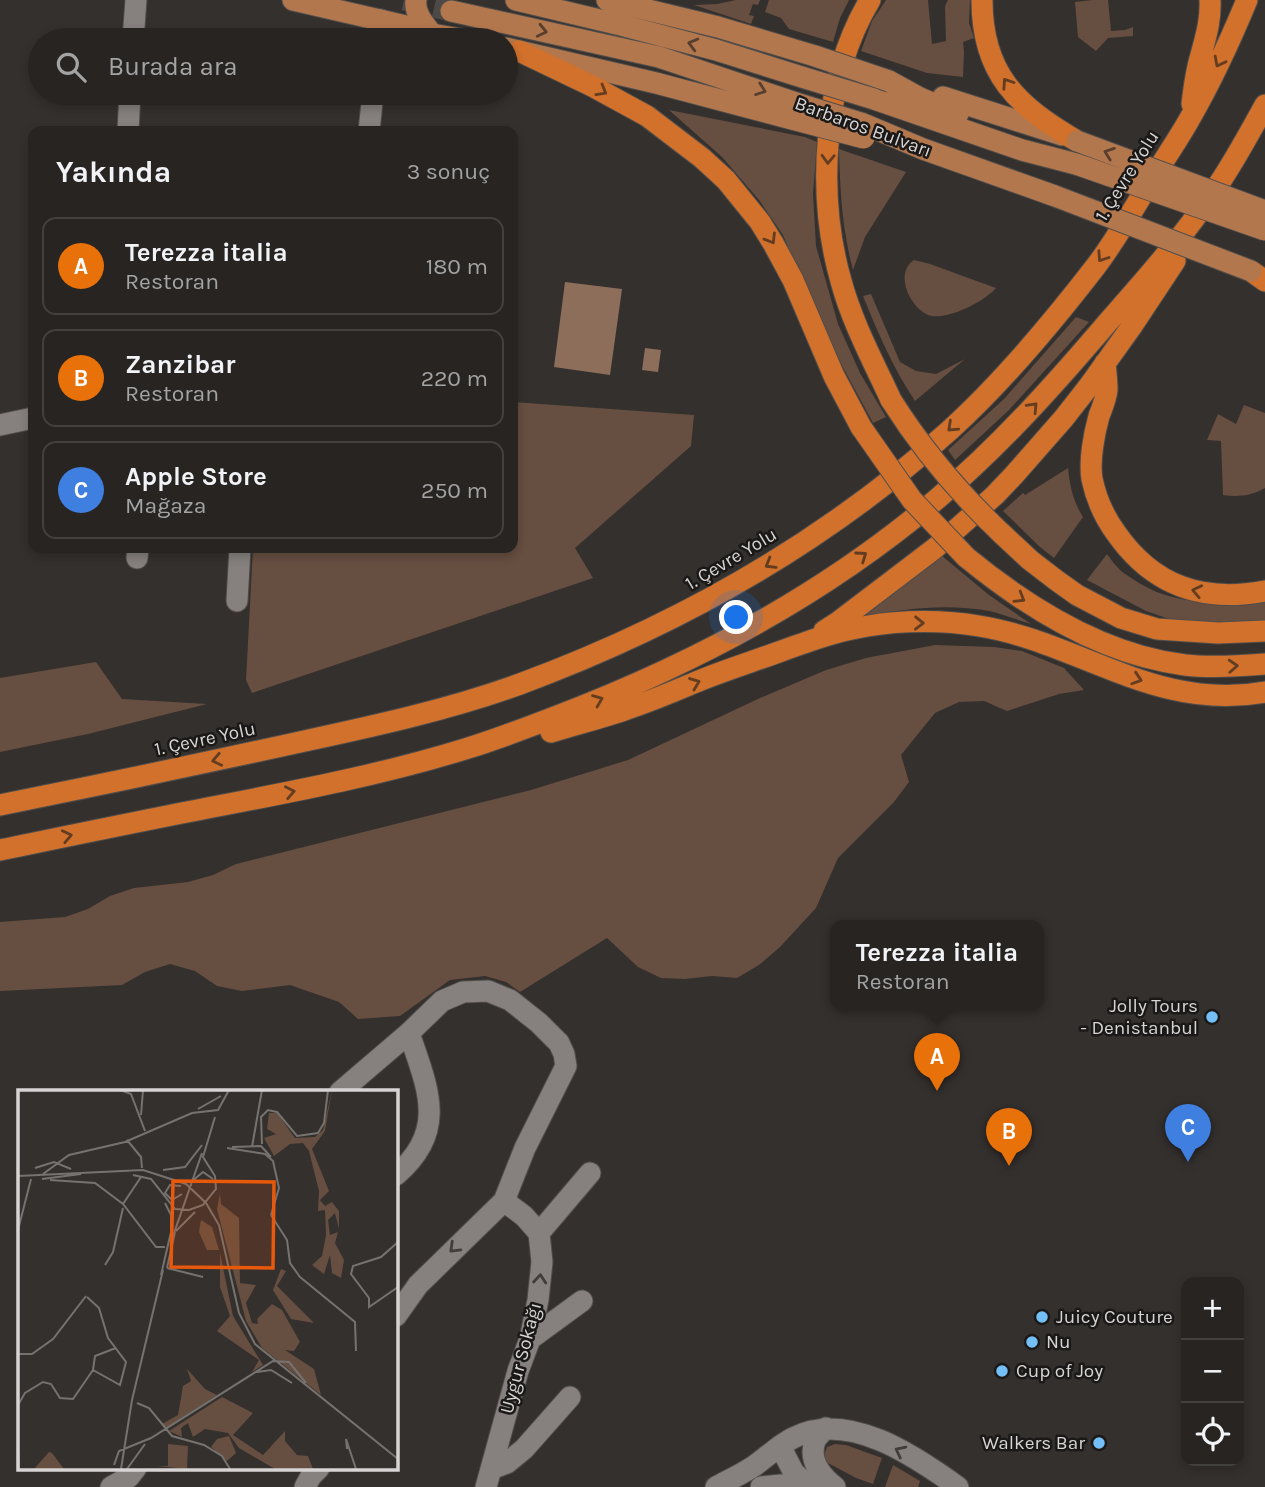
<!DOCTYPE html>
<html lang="tr">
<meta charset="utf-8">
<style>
:root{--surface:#272422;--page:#33302f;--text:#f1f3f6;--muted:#a4a4a5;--line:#434140;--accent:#b45309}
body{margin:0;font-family:Karla,sans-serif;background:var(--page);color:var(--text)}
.controls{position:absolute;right:21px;bottom:21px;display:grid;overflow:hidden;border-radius:14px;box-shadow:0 4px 10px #0003}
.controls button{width:63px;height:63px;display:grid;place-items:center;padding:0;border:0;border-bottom:2px solid var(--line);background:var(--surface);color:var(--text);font:35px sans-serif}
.you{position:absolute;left:737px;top:618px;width:24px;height:24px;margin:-18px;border:5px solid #fff;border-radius:50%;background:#1a73e8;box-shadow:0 0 0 10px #1a73e833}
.badge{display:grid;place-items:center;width:46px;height:46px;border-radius:50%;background:var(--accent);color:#fff;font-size:23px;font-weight:700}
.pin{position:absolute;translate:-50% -58px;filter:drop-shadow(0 2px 4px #0008)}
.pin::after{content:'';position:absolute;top:37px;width:24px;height:21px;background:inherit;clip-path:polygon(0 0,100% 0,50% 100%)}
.popup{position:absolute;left:830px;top:920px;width:214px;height:91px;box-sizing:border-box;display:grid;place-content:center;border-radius:14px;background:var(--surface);filter:drop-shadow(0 2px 5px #0005);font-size:23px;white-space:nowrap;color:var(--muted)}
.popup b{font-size:26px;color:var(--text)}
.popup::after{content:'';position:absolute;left:50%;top:100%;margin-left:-14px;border:14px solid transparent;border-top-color:var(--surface)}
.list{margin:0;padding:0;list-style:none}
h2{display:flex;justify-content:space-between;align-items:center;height:91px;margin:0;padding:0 28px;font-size:30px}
h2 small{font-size:23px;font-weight:400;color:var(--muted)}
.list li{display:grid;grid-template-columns:46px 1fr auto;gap:21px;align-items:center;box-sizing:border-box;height:98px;margin:0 14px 14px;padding:0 14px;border:2px solid var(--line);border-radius:14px}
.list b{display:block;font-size:26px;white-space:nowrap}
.list p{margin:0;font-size:23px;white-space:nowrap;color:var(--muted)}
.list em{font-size:23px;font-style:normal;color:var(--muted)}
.icon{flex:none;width:38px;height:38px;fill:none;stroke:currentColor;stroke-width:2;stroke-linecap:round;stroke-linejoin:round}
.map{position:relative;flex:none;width:1265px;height:1487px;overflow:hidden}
.search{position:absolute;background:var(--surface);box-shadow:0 4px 10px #0003;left:28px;top:28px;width:490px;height:77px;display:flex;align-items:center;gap:18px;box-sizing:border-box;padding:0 24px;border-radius:38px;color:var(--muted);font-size:26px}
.panel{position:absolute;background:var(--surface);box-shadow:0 4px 10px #0003;left:28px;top:126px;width:490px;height:427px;border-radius:14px}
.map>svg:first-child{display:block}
</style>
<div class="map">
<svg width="1265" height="1487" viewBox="0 0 1265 1487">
<rect width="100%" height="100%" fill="#34302e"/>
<path fill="#664e40" d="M 736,0 L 760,0 L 758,5 L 753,4 L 749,15 L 754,16 L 751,24 L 694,5 L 717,4 Z
M 769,0 L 849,0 L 840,18 L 833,42 L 789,29 L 781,18 L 765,12 Z
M 886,0 L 928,0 L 932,44 L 946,41 L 945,6 L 948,0 L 970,0 L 969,23 L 974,38 L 963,42 L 964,52 L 963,77 L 927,73 L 861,51 L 872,21 Z
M 1093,0 L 1108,0 L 1111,31 L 1125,30 L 1133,27 L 1133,36 L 1108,38 L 1096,51 L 1078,37 L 1075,2 Z
M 669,110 L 805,137 L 817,142 L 813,194 L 816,246 L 838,324 L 860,373 L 886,417 L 873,423 L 826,336 L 783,235 L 759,200 L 722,157 Z
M 839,149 L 906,172 L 865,237 L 853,270 C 842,229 840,190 839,149 Z
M 914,260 L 930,264 L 996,288 C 985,301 950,319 932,316 C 913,313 892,274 914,260 Z
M 871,294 L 900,362 L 916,371 L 936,374 L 965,359 L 915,401 C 893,368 878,333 863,296 Z
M 1076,317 L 1089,322 L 1009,410 L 955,460 L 948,450 L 1004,399 Z
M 513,402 L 694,415 L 691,446 L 575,548 L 593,578 L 252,693 L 246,680 L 253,548 L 513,548 Z
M 1244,405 L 1265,413 L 1265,488 C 1251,496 1238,497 1223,495 L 1221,441 L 1207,440 L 1218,414 L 1236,424 Z
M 1068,468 C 1070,487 1073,501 1083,517 L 1054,558 L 1040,547 L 1003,511 L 1023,493 L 1025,495 Z
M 1107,554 C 1111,560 1116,566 1121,571 C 1126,575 1133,579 1139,583 C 1178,607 1222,603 1265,597 L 1265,623 L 1248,625 L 1172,620 L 1146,611 L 1087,580 Z
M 941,555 L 989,595 L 1031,624 C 1017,620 1003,614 989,611 C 946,603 905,609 863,616 Z
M 935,645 L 994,647 L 1022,651 L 1064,668 L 1084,690 L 1059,694 L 1007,711 L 984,701 L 959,702 L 935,713 L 901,755 L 909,782 L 894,802 L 838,858 L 816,908 L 780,947 L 759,965 L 737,978 L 712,976 L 685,979 L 661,978 L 638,967 L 607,938 L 520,992 L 506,982 L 485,976 L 450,980 L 400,1016 L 358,1019 L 339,1002 L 290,985 L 242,991 L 217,986 L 195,971 L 170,964 L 145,972 L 122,985 L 0,991 L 0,922 L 65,917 L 88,909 L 110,896 L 134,888 L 188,882 L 213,875 L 236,864 L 531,790 L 628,760 L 760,698 L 826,670 L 866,658 Z
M 96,662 L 122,699 L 207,704 L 88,734 L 0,752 L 0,678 Z
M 835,1444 L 846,1445 L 882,1458 L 873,1484 L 856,1478 L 826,1462 L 824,1455 L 827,1447 Z
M 893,1465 L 920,1481 L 918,1487 L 885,1487 Z"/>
<path fill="#8d6e5b" d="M 565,282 L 622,289 L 610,375 L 554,367 Z
M 645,348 L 661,350 L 658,372 L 642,370 Z"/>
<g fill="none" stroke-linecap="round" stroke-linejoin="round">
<path stroke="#4c4947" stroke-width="21" stroke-dasharray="21 10" stroke-linecap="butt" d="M 404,0 L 451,11"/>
<g stroke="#504d4b" stroke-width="23">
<path id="street" d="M 133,40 L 136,0
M 379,40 L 381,20
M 128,131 L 130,93
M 369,131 L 373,93
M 0,425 L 33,418
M 137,558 L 138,548
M 237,601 L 240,548
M 340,1092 L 409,1033 L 442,1001 L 463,992 L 488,991 L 510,1000 L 539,1023 L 559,1043 L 564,1054 L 566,1066 L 525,1148 L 504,1201 L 418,1285 L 396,1316
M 396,1175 C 448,1131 428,1089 409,1033
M 539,1233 L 590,1173
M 530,1339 L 582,1301
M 491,1469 L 507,1463 L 524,1449 L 570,1397
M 111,1487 L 129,1477 L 136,1468
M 305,1487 L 311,1476 L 319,1468
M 486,1487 L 518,1371 L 530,1339 L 538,1300 L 542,1262 L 539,1233 L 524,1216 L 504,1201"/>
</g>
<g stroke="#504d4b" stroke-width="23">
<path id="secondary" d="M 826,1428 C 823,1432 817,1436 815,1441 C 808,1460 821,1476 835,1487
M 780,1446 L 794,1473 L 808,1485
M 716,1487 C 729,1480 742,1474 754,1466 C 767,1457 779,1445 793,1438 C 847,1409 915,1456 958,1487
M 761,1487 L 781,1485 L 835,1487"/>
</g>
<g stroke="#504d4b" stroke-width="23">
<path id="primary" d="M 293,0 L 410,27 L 432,34 L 466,40
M 416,0 C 414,13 424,24 432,34
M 516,0 L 621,25 L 716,50 L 805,78
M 607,0 L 718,27 L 815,56
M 451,11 L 659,57 L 796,103
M 506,48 L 656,83 L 792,119
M 889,81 L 920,98 L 958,114
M 943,97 L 1062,135
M 874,99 L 1022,150 L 1076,164
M 866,125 L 923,149 L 1055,196"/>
</g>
<g stroke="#504d4b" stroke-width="23">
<path id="highway" d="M 870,0 C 823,78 816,194 841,281 C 852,322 873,361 891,400
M 982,0 C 982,74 1017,106 1077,141
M 519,51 L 592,86 L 647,116 L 702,158 L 726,180 L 760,222 L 773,243 L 793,280 L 834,376 L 861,427
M 1192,104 C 1194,87 1196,71 1201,55 C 1206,36 1211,20 1210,0
M 1251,271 L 1265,281
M 1105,363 C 1106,372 1107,382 1107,390 C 1106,399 1102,408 1099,416 C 1094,434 1089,461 1092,479 C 1096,498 1105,518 1116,533 C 1153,586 1202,603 1265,591
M 1000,532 L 1030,560 L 1056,580 L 1077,595 L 1121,618 L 1157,629 L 1218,633 L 1265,631
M 966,557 C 1028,608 1103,655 1185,665 C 1211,668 1239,666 1265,664
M 824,631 L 838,622 L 934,549 L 995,495 L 1014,475 L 1064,418 L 1089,386 L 1132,326 L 1175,261
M 551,732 C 576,724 602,718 627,709 C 652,701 677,690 701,680 C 726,670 751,662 776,653 C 806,642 836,631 868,626 C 902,620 945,620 979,626 C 1079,642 1156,712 1265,692
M 0,805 C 100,785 200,764 300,742 C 374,726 448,710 520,684 C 677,626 825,542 950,430 C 1004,381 1052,323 1096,266 C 1115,241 1131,213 1147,187 C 1161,164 1176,143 1189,120 C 1211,82 1230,41 1247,0
M 0,850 C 73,835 145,820 218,806 C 301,790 384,774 465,749 C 495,740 523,729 552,718 C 690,666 824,595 937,499 C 1000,446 1055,384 1108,322 C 1145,280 1183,237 1214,191 C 1233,164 1249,134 1265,105"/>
</g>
<use href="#street" stroke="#86817f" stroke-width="21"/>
<use href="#secondary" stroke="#86817f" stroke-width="21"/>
<use href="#primary" stroke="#b3774d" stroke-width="21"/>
<use href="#highway" stroke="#d1712c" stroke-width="21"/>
<g stroke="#504d4b" stroke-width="23" stroke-linecap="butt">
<path id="primary-bridge" d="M 815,56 L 889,81
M 805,78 L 874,99
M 796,103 L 864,124
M 792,119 L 864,138
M 1077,141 L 1265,211
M 1076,164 L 1265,230
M 1055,196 L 1251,271"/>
</g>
<g stroke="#504d4b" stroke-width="23" stroke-linecap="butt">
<path id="highway-bridge" d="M 891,400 C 922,449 958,492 1000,532
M 861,427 L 912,500 L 966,557"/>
</g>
<use href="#primary-bridge" stroke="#b3774d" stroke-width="21"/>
<use href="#highway-bridge" stroke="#d1712c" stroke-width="21"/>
</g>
<defs><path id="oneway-chevron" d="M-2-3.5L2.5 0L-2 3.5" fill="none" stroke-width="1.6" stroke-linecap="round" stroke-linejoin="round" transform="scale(1.75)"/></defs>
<g stroke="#583f2d">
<use href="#oneway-chevron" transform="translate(542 31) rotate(13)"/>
<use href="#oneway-chevron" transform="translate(693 44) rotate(-165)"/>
<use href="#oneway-chevron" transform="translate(761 90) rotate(20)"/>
<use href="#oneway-chevron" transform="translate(1109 153) rotate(-160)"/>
</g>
<g stroke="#643c20">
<use href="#oneway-chevron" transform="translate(1219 62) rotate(117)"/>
<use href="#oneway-chevron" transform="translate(1007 83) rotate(-124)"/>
<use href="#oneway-chevron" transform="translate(602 91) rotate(30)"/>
<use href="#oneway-chevron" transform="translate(828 159) rotate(92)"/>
<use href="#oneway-chevron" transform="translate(771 239) rotate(59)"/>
<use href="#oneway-chevron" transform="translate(1102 257) rotate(124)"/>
<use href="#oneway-chevron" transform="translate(1033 407) rotate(-47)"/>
<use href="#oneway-chevron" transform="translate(952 427) rotate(137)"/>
<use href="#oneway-chevron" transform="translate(862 556) rotate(-35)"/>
<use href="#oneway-chevron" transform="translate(770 564) rotate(149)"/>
<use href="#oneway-chevron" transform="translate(1197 591) rotate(-168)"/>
<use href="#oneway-chevron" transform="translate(1020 598) rotate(31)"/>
<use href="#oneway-chevron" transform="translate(919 623) rotate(1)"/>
<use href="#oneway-chevron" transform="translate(1233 666) rotate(-3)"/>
<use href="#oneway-chevron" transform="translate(1137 679) rotate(18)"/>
<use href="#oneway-chevron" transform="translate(695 683) rotate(-21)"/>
<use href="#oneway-chevron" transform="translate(598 700) rotate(-22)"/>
<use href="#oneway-chevron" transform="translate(217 760) rotate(168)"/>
<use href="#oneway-chevron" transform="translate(290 792) rotate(-11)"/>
<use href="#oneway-chevron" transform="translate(67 836) rotate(-12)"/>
</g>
<g stroke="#403d3c">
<use href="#oneway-chevron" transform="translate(454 1248) rotate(136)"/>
<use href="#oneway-chevron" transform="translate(540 1279) rotate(-85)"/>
<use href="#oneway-chevron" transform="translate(900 1451) rotate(-153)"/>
</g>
<g fill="#74c0f6" stroke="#1b1918" stroke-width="2.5">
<circle cx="1212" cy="1017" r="7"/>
<circle cx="1042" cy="1317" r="7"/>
<circle cx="1032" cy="1342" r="7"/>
<circle cx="1002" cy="1371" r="7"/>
<circle cx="1099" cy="1443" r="7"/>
</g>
<g text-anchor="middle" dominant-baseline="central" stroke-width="5" stroke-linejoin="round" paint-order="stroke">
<g font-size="19" fill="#d7d4d3" stroke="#1b1918">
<text transform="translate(863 127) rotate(20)">Barbaros Bulvarı</text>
<text transform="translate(1127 176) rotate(-58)">1. Çevre Yolu</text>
<text transform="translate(731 559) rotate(-31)">1. Çevre Yolu</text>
<text transform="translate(205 739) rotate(-12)">1. Çevre Yolu</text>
<text transform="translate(521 1358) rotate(-75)">Uygur Sokağı</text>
</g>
<g font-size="19" fill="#d7d4d3" stroke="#1b1918" text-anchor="start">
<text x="1198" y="1006" text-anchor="end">Jolly Tours<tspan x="1198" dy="22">- Denistanbul</tspan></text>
<text x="1056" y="1317">Juicy Couture</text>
<text x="1046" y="1342">Nu</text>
<text x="1016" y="1371">Cup of Joy</text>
<text x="1085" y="1443" text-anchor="end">Walkers Bar</text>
</g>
</g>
<g transform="translate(18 1090)">
<rect width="380" height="380" fill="#34302e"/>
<path d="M 314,0 L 307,41 L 294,59 L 311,101 L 302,110 L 307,116 L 314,112 L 321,121 L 321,139 L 317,123 L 310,130 L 312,145 L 320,142 L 317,153 L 326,170 L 323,188 L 314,183 L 312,165 L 306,184 L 294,175 L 304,166 L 308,145 L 307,120 L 300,121 L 301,101 L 291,61 L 285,53 L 272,54 L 256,66 L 246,48 L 258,44 L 249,39 L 251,23 L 259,23 L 277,48 L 297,47 L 305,40 ZM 202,104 L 203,114 L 221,128 L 222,193 L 238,195 L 228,213 L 234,233 L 240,234 L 239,229 L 254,214 L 264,220 L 282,252 L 276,261 L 267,260 L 296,279 L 303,305 L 244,258 L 228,231 L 199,119 ZM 183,130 L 194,137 L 201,160 L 189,160 L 181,142 ZM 202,163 L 215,226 L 245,275 L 234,282 L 241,270 L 199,241 L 212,226 L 202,197 ZM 263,179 L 268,181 L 259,196 L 296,233 L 273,229 L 255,200 ZM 169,279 L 187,299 L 199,305 L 148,338 L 144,334 L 160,325 L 165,296 L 173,291 ZM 204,307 L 235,323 L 215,345 L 245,365 L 267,341 L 267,351 L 279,365 L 290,366 L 295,379 L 257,379 L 221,358 L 210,343 L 187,339 L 175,347 L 170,333 L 163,338 L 164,347 L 151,341 ZM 211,346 L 218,363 L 209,371 L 193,357 L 199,349 ZM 150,354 L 170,356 L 169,379 L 139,376 L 150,376 ZM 31,362 L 34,363 L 46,379 L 16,379 Z" fill="#664e40"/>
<path fill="none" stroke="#757270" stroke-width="2" d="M 102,0 L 113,4 L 127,41M 180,19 L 203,6M 123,25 L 125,0M 109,50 L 123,67 L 124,78M 244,54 L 243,27 L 250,20 L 259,22 L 279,46 L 300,43 L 306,33 L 310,0M 214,57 L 243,56 L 253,67M 234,57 L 244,0M 209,58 L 247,64 L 255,71 L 261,98 L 253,125M 17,78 L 36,72 L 53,79M 145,80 L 167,77 L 184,55M 25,84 L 51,65 L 107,52 L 174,23 L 200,20 L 211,0M 115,85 L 133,89 L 157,119 L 171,120 L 185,115 L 198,99 L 197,86 L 185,67 L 197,27M 0,86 L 125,80 L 168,94 L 188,113 L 201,135 L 221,223 L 237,254 L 380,369M 24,89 L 63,84M 32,90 L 77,93 L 105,114 L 138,157 L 147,157M 173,92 L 185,82 L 195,89M 163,96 L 152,95 L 147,103 L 154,110 L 164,104M 147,113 L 153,125 L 153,140M 105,114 L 123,87M 253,125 L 269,150 L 272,173 L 282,187 L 337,232 L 338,261M 0,140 L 13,89M 158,141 L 177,122M 155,146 L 184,63M 380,152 L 363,167 L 335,176 L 333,184 L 351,208 L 351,217 L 380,197M 87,175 L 95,162 L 105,118M 149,178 L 185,187M 149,178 L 157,142M 143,185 L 153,142M 69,207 L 81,218 L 90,248 L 108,272 L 102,295 L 75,280M 0,264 L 14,264 L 35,249 L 68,206M 75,280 L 77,266 L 98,258M 239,282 L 253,280 L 274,293M 119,313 L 131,318 L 154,346 L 186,355 L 204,366 L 212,379M 0,315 L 7,303 L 25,292 L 33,294 L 42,308 L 55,309 L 75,280M 0,356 L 1,379M 329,359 L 328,349 L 338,379M 96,375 L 101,361 L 133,348 L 255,271 L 271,272 L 288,293M 103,379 L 114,310 L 145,180M 109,379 L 127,354"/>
<path fill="#e8590c" fill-opacity="0.15" stroke="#e8590c" stroke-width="3.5" d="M 155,91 L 256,92 L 255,178 L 153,177 Z"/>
<rect width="380" height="380" fill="none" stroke="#d7d4d3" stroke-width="3.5"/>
</g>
</svg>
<div class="controls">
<button>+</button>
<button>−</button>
<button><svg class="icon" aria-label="locate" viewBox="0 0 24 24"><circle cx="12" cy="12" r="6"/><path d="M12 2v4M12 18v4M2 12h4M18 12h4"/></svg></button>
</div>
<div class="you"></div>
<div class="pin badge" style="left:937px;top:1091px;background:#e8710a">A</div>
<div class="popup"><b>Terezza italia</b>Restoran</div>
<div class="pin badge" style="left:1009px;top:1166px;background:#e8710a">B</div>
<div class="pin badge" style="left:1188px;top:1162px;background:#3f7fe0">C</div>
<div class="search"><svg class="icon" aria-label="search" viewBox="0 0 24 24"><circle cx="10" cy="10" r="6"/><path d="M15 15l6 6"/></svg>Burada ara</div>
<section class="panel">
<h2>Yakında<small>3 sonuç</small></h2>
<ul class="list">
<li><span class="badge" style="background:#e8710a">A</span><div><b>Terezza italia</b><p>Restoran</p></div><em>180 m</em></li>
<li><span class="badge" style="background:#e8710a">B</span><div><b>Zanzibar</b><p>Restoran</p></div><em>220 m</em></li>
<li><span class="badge" style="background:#3f7fe0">C</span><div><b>Apple Store</b><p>Mağaza</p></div><em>250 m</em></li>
</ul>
</section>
</div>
